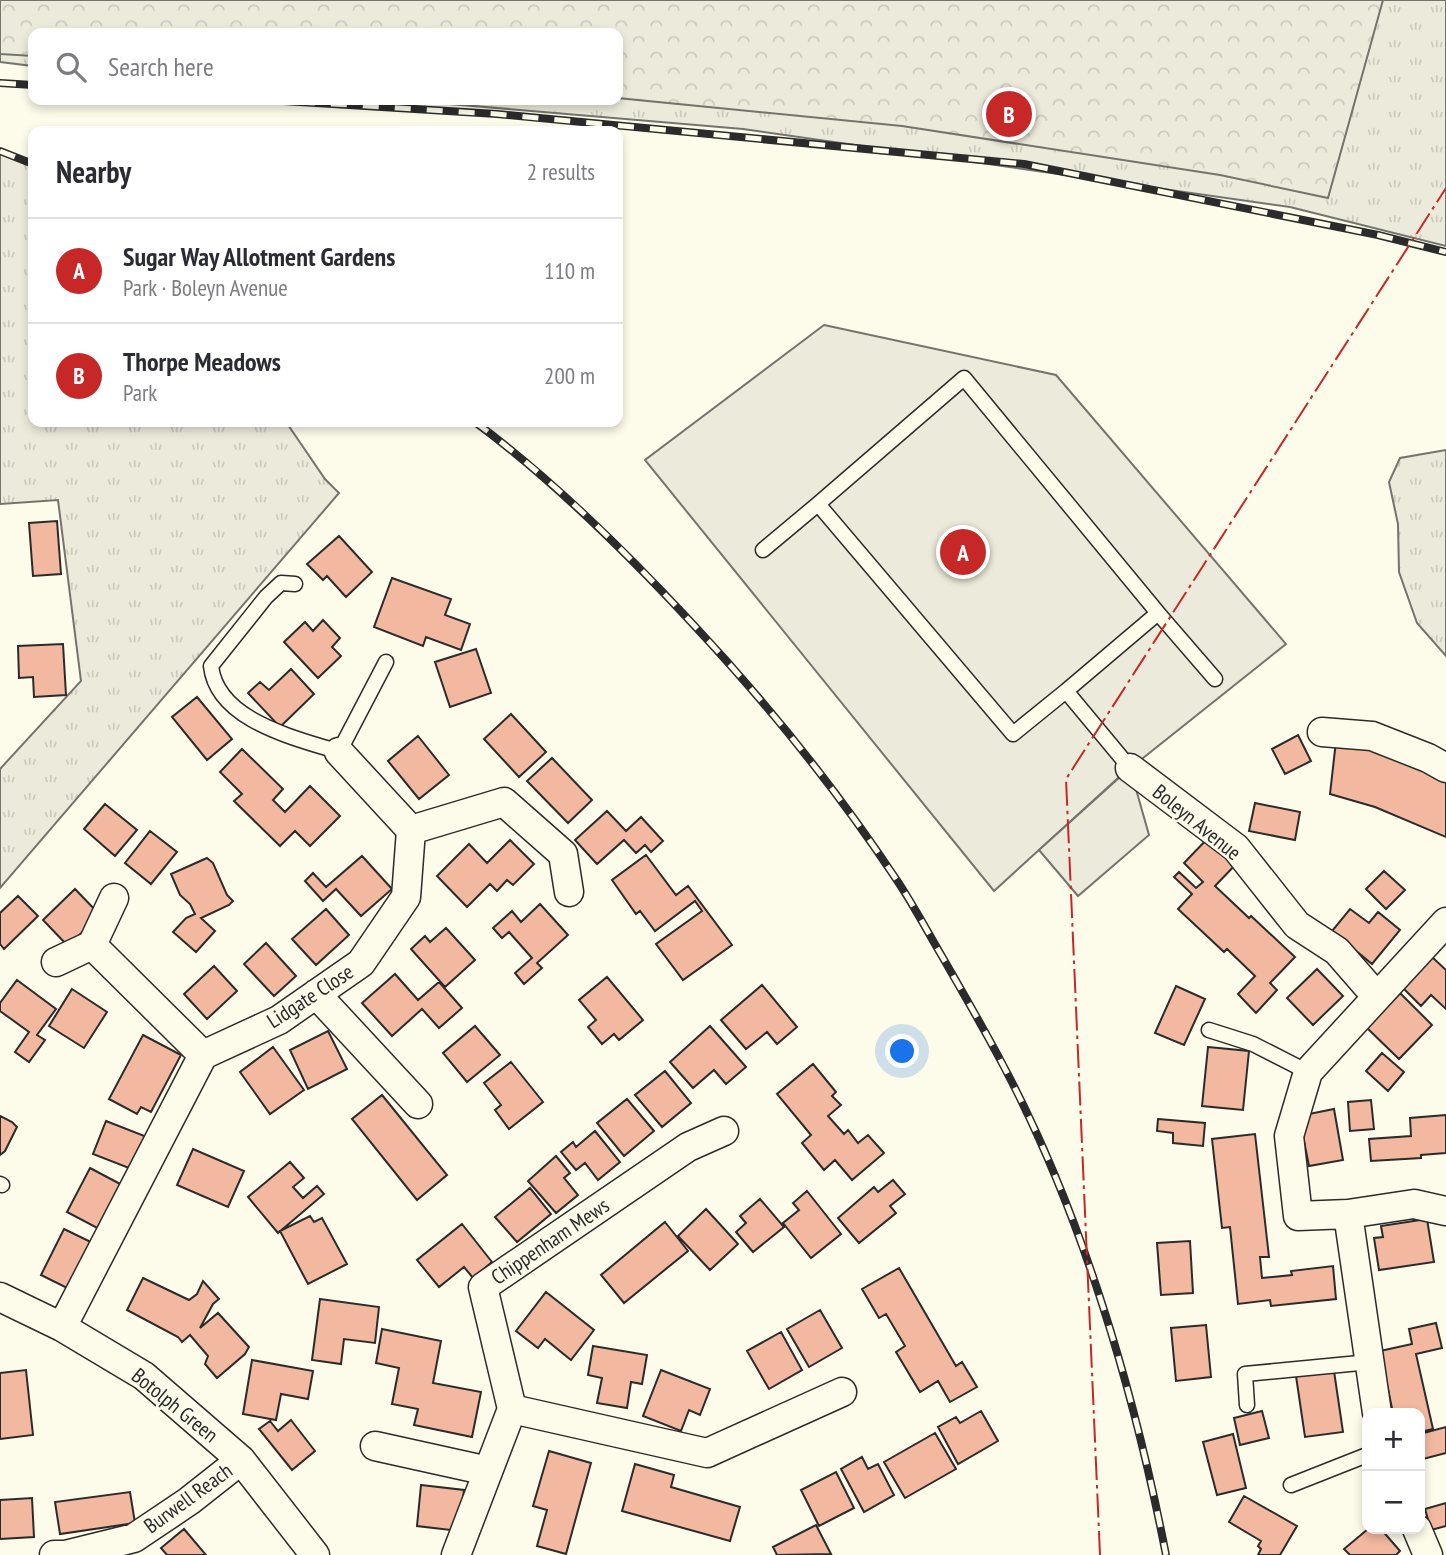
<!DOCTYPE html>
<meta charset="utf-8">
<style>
:root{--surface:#fff;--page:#f2f2f3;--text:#2b2b33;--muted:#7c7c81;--line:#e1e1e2;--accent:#c62828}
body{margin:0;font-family:"PT Sans Narrow",sans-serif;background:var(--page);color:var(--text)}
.controls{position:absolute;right:21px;bottom:21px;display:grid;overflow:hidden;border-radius:14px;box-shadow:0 4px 10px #0003}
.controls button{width:63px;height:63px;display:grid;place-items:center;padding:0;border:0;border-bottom:2px solid var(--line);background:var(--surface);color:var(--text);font:35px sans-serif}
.you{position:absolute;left:903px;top:1052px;width:24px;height:24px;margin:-18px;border:5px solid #fff;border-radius:50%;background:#1a73e8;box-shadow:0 0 0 10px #1a73e833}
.badge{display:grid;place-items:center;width:46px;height:46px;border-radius:50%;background:var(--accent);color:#fff;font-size:23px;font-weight:700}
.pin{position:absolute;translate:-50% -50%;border:4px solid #fff;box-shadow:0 2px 7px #0006}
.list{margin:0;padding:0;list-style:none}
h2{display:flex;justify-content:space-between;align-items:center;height:91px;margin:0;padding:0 28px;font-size:30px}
h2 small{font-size:23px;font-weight:400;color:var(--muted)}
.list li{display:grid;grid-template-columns:46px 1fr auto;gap:21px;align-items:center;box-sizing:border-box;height:105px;padding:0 28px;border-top:2px solid var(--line)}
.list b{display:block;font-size:26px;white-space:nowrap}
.list p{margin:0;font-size:23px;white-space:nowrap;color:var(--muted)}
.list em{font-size:23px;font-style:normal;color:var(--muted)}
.icon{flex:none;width:38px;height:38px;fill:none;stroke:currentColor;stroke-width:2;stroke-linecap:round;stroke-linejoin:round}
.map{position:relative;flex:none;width:1446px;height:1555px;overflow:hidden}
.search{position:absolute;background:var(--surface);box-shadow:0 4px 10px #0003;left:28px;top:28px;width:595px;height:77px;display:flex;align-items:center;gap:18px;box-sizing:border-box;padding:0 24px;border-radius:14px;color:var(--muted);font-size:26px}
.panel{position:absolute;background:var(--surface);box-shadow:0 4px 10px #0003;left:28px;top:126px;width:595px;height:301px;border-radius:14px}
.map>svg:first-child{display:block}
</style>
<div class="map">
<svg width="1446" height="1555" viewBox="0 0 1446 1555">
<defs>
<pattern id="grass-tufts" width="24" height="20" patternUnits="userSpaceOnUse" patternTransform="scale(1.75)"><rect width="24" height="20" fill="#ecebdb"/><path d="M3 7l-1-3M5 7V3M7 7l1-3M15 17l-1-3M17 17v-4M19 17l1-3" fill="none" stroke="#cbcabc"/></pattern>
<pattern id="forest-crowns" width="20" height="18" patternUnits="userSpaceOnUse" patternTransform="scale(1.75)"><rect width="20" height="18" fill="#ecebdb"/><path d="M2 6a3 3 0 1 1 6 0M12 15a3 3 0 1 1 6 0" fill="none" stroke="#cbcabc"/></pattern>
</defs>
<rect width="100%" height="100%" fill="#fdfbea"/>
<path fill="url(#grass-tufts)" stroke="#74746e" stroke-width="2" d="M 0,0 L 1446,0 L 1446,246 L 1290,207 L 743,129 L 403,100 L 618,100 L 618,33 L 33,33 L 33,66 L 0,62 Z
M 0,151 L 33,164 L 33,422 L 286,422 L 325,479 L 339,493 L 0,888 L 0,769 L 81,681 L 58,500 L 0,504 Z
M 1446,450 L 1446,656 L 1417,623 L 1399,572 L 1398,524 L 1389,482 L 1400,458 Z"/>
<path fill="url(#forest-crowns)" stroke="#74746e" stroke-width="2" d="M 0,0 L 1383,0 L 1328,198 L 1220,175 L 902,126 L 618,98 L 618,33 L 33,33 L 33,56 L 0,54 Z"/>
<path fill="#ecebdb" stroke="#74746e" stroke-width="2" d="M 824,325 L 1056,375 L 1286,644 L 1118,778 L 994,891 L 645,460 Z"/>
<path fill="#eceadb" stroke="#74746e" stroke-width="2" d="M 1130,768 L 1149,835 L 1078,896 L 1039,850 Z"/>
<path fill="#f2b8a0" stroke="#2b2b2b" stroke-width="2" d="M 57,521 L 61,574 L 33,576 L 29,523 Z
M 339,536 L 372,572 L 346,597 L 327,576 L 323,580 L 307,564 Z
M 392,578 L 451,599 L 445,615 L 470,624 L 461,650 L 426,637 L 423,646 L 374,627 Z
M 323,620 L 340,638 L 332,647 L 341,656 L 318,678 L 284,642 L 305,622 L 313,631 Z
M 63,644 L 66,695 L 34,697 L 33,677 L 19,678 L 18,646 Z
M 476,649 L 491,693 L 450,707 L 435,662 Z
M 291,669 L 314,694 L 280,727 L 248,693 L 260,682 L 269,690 Z
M 197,697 L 232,739 L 207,760 L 172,717 Z
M 511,714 L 546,752 L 519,777 L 484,739 Z
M 1298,735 L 1311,761 L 1285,774 L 1272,749 Z
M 418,736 L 449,775 L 419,799 L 388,761 Z
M 1336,741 L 1385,752 L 1446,781 L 1446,837 L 1375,807 L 1330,794 Z
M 242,749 L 283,789 L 273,800 L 285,812 L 310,786 L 340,816 L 310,846 L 295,831 L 280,846 L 234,801 L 242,794 L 220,772 Z
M 552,758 L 592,800 L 568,823 L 527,781 Z
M 1255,803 L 1300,812 L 1295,840 L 1249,831 Z
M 105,804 L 137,830 L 115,856 L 84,829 Z
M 607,811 L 626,831 L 641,817 L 663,841 L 651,852 L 645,845 L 636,853 L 624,840 L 597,864 L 575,840 Z
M 150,831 L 177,852 L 151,884 L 125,863 Z
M 1211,835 L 1239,861 L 1215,886 L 1249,918 L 1251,916 L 1295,957 L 1270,983 L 1277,990 L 1256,1013 L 1238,994 L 1255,976 L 1227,949 L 1224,952 L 1178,909 L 1192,894 L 1174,877 L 1179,872 L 1196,888 L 1203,882 L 1184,863 Z
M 510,840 L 534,864 L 513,885 L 507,880 L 497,891 L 490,884 L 467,907 L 437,876 L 469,844 L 487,863 Z
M 646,855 L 676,895 L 688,886 L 732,945 L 683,980 L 656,944 L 702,911 L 695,901 L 655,931 L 640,911 L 636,914 L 612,880 Z
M 362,856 L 392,889 L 361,916 L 336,889 L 323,901 L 305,881 L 313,873 L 326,887 Z
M 207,858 L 213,863 L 227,895 L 233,901 L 229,905 L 201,918 L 215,931 L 196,952 L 173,932 L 186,918 L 195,914 L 190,904 L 180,895 L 171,874 Z
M 1384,871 L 1405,890 L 1386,909 L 1366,889 Z
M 75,889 L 100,915 L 68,946 L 43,920 Z
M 18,896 L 38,916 L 4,949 L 0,944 L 0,913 Z
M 540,904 L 568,935 L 537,963 L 542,968 L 524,984 L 515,973 L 532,958 L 509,932 L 502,938 L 493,928 L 512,911 L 521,922 Z
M 326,909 L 349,935 L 316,965 L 292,939 Z
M 1350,909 L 1369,923 L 1378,912 L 1400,930 L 1372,964 L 1332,931 Z
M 446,928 L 475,960 L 445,987 L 411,949 L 425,936 L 430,942 Z
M 266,943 L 296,976 L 274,996 L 244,964 Z
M 1431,956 L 1446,970 L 1446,1009 L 1431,995 L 1421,1006 L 1402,987 Z
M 214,966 L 237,991 L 207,1019 L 184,994 Z
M 1317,969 L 1343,996 L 1313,1025 L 1287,998 Z
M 395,974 L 418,1000 L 439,982 L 462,1008 L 439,1028 L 422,1009 L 392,1036 L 362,1003 Z
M 607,977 L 643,1020 L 619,1040 L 614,1034 L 602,1044 L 588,1027 L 596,1020 L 579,1000 Z
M 17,980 L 56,1009 L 37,1035 L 45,1040 L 29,1062 L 15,1052 L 29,1032 L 0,1011 L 0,1003 Z
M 762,985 L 797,1027 L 777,1044 L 767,1032 L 746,1049 L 721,1020 Z
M 1176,986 L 1205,999 L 1184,1045 L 1155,1033 Z
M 72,989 L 107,1012 L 84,1048 L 49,1026 Z
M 1400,993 L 1432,1025 L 1399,1059 L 1367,1028 Z
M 475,1026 L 500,1055 L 467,1082 L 443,1053 Z
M 710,1026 L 746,1067 L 726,1084 L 714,1070 L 693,1088 L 670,1062 Z
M 328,1031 L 347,1069 L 308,1089 L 290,1050 Z
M 143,1035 L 181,1055 L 151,1112 L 141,1107 L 137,1114 L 109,1099 Z
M 273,1047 L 304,1090 L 270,1114 L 240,1072 Z
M 1208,1047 L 1249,1051 L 1243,1110 L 1202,1106 Z
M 1382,1053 L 1404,1072 L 1388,1091 L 1366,1071 Z
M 511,1062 L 543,1102 L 509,1129 L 495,1110 L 501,1105 L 484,1083 Z
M 813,1064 L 836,1092 L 832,1096 L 841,1105 L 828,1116 L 844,1134 L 848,1130 L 858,1143 L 868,1135 L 884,1153 L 852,1180 L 835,1160 L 824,1170 L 802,1143 L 811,1135 L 777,1094 Z
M 665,1071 L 691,1103 L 662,1127 L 635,1095 Z
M 382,1095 L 447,1175 L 417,1200 L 352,1119 Z
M 627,1099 L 654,1131 L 624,1156 L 597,1123 Z
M 1371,1100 L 1374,1129 L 1350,1131 L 1348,1102 Z
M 1334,1109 L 1343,1160 L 1309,1166 L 1299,1116 Z
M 1446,1115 L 1446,1153 L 1421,1155 L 1421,1158 L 1371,1161 L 1369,1139 L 1411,1136 L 1410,1118 Z
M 0,1116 L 12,1122 L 17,1127 L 5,1151 L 0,1155 Z
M 1158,1119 L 1205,1123 L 1203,1146 L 1173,1143 L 1173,1133 L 1157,1131 Z
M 106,1121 L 147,1137 L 134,1170 L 93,1154 Z
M 595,1131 L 620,1162 L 598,1180 L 585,1163 L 576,1170 L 561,1152 L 573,1142 L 576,1147 Z
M 1255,1134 L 1269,1257 L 1260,1257 L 1262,1278 L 1292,1275 L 1291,1271 L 1333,1266 L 1336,1299 L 1271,1306 L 1270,1300 L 1238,1304 L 1230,1227 L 1222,1228 L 1212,1139 Z
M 193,1149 L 244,1171 L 228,1207 L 177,1185 Z
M 556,1156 L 570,1173 L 564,1178 L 578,1195 L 556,1213 L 528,1181 Z
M 290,1162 L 304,1178 L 293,1187 L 303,1198 L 317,1186 L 324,1194 L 278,1233 L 248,1197 Z
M 90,1168 L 124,1186 L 101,1230 L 67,1212 Z
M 893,1180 L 905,1194 L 890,1206 L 896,1213 L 859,1243 L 838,1218 L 874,1187 L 878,1192 Z
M 530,1188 L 551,1214 L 517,1242 L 495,1217 Z
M 807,1191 L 841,1234 L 811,1258 L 783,1223 L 799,1210 L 793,1203 Z
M 760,1199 L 784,1227 L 753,1252 L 736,1232 L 746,1223 L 740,1216 Z
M 706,1209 L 738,1244 L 710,1270 L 678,1236 Z
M 310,1216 L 314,1222 L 322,1218 L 347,1264 L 308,1284 L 280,1231 Z
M 1427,1219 L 1434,1262 L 1379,1270 L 1374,1238 L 1383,1237 L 1381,1226 Z
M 665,1222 L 688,1251 L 624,1303 L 601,1275 Z
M 462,1224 L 492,1262 L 473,1278 L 464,1267 L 439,1287 L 417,1260 Z
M 64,1229 L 95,1244 L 73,1291 L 41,1275 Z
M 1190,1241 L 1193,1293 L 1161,1295 L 1157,1243 Z
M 899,1268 L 956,1366 L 962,1362 L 977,1387 L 950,1402 L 938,1381 L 920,1392 L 896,1352 L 905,1346 L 886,1314 L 879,1318 L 862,1289 Z
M 143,1278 L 189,1300 L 197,1294 L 203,1281 L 219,1299 L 213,1304 L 200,1328 L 218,1313 L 249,1347 L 245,1354 L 217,1378 L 205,1364 L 208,1356 L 190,1335 L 182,1342 L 178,1337 L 127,1310 Z
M 546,1292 L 594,1330 L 571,1360 L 545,1339 L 538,1348 L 516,1331 Z
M 320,1299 L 379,1307 L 375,1343 L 344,1339 L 341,1364 L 312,1360 Z
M 820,1310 L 842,1348 L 809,1367 L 787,1329 Z
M 1436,1323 L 1442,1348 L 1416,1354 L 1433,1429 L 1420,1432 L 1420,1413 L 1393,1413 L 1380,1351 L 1412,1344 L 1409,1329 Z
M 1206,1325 L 1211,1377 L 1176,1381 L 1171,1328 Z
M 382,1329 L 441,1341 L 433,1383 L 481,1392 L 472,1437 L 414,1425 L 418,1409 L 392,1404 L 399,1368 L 376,1363 Z
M 781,1332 L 802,1370 L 769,1389 L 747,1351 Z
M 593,1346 L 647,1355 L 642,1384 L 631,1382 L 627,1408 L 597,1403 L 602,1378 L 588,1375 Z
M 252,1360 L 313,1371 L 308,1399 L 281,1394 L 276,1420 L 243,1414 Z
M 26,1370 L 33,1435 L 0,1439 L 0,1373 Z
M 661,1370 L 710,1389 L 700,1415 L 689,1410 L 681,1431 L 643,1416 Z
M 1334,1371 L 1343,1432 L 1305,1437 L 1296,1376 Z
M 981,1411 L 998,1441 L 958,1464 L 938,1427 L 956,1417 L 960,1423 Z
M 1262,1411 L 1269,1438 L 1240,1445 L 1234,1418 Z
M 291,1420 L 315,1451 L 292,1470 L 259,1429 L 270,1421 L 278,1431 Z
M 1446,1427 L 1446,1453 L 1423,1459 L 1420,1434 Z
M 935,1433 L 956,1469 L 905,1498 L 884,1462 Z
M 1233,1434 L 1246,1488 L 1217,1495 L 1203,1442 Z
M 549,1451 L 591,1463 L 566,1554 L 537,1546 L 547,1510 L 533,1506 Z
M 862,1457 L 868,1469 L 878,1464 L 894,1495 L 864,1512 L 841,1469 Z
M 635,1464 L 674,1475 L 671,1487 L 740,1507 L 730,1541 L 622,1511 Z
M 836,1472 L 854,1508 L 819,1526 L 801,1490 Z
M 421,1485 L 464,1490 L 459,1531 L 417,1526 Z
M 130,1492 L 135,1523 L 60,1534 L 55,1502 Z
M 1244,1496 L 1297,1526 L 1280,1555 L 1258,1555 L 1261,1549 L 1258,1546 L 1261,1541 L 1229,1522 Z
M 32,1498 L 34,1537 L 0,1539 L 0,1500 Z
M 1446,1503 L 1446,1526 L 1431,1530 L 1425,1509 Z
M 816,1525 L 831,1554 L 777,1555 L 773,1547 Z
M 184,1529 L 206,1555 L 167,1555 L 161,1548 Z
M 1368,1529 L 1381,1529 L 1400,1551 L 1396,1555 L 1350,1555 L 1344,1549 Z"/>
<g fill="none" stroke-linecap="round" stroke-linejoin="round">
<g stroke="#2b2b2b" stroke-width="17">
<path id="service" d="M 818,504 L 964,378 L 1158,613 L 1066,691
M 763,550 L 818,504 L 1013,734 L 1066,691 L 1130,768
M 295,584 L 281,583 L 266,597 L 211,666 C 217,721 296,738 339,752 L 386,662
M 1158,613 L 1215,679
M 1209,1030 L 1253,1044 L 1308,1072
M 0,1184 L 2,1185
M 1247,1405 L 1245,1374 L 1370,1362
M 1291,1485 L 1367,1455"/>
</g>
<g stroke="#2b2b2b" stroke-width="31">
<path id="minor" d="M 1322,732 L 1372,736 L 1428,758 L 1446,768
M 339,752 L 411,830 L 504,802 L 563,854 L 569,892
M 1130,768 L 1236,848 L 1297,925 L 1337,951 L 1377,997 L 1308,1072 L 1289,1136 L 1298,1216 L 1348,1214
M 114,898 L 92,945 L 203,1055
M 56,962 L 92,945
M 316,994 L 418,1104
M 1377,997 L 1446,922
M 0,1297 L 62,1327 L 144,1376 L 241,1460 L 315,1555
M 62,1327 L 203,1055 L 279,1020 L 361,963 L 406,897 L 411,830
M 512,1409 L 707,1453 L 842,1392
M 1377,1413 L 1348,1214 L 1414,1204 L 1446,1211
M 375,1446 L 488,1471
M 1417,1529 L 1428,1555
M 54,1555 L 65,1555 L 134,1538 L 189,1501 L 241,1460
M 456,1555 L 512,1409 L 483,1287 L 688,1147 L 724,1131"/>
</g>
<use href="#service" stroke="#fdfbea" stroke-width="14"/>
<use href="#minor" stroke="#fdfbea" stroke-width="28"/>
<g stroke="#2b2b2b" stroke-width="8">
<path id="rail" d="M 0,83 L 33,85
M 267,100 L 497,114 L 1024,164 L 1378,235 L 1446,252
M 0,151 L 33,164
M 475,422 C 553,480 624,550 690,621 C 764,700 834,786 894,876 C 912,902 927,931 943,958 C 963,993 984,1029 1003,1065 C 1082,1214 1134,1390 1166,1555"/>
</g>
<use href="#rail" stroke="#fdfbea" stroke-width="5" stroke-dasharray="16" stroke-linecap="butt"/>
<path stroke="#c62828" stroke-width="2" stroke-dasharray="24 5 3.5 5" stroke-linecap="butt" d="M 1100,1555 L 1066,779 L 1446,188"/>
</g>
<g text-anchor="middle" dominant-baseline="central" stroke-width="5" stroke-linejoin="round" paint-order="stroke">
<g font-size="21" fill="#2b2b2b" stroke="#fdfbea">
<text transform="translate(1197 822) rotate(39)">Boleyn Avenue</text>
<text transform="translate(310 996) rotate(-33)">Lidgate Close</text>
<text transform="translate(550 1241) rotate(-34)">Chippenham Mews</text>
<text transform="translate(175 1405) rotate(39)">Botolph Green</text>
<text transform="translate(188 1498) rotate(-36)">Burwell Reach</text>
</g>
</g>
</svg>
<div class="controls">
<button>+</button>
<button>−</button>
</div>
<div class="you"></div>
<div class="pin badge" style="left:963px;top:552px">A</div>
<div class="pin badge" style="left:1009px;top:114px">B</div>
<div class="search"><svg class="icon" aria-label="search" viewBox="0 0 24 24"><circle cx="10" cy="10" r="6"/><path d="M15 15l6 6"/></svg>Search here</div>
<section class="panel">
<h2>Nearby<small>2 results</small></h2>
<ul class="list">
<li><span class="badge">A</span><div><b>Sugar Way Allotment Gardens</b><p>Park · Boleyn Avenue</p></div><em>110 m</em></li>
<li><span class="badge">B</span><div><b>Thorpe Meadows</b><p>Park</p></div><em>200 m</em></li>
</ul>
</section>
</div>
